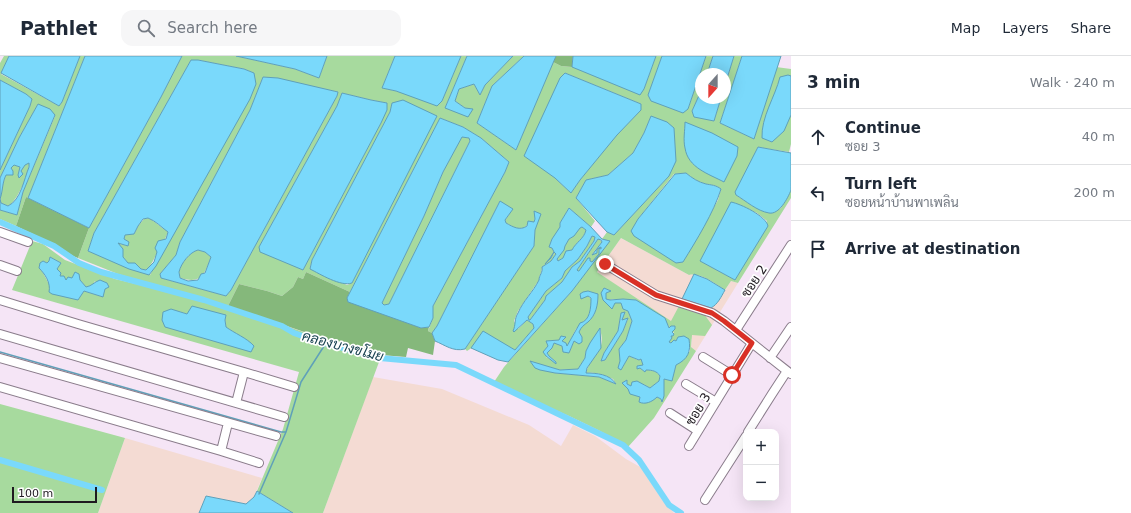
<!DOCTYPE html>
<meta charset="utf-8">
<style>
:root{--surface:#fff;--page:#f6f6f7;--text:#1f2937;--muted:#747a83;--line:#e0e1e3}
body{margin:0;font-family:"DejaVu Sans",Sarabun,sans-serif;background:var(--page);color:var(--text)}
.controls{position:absolute;right:12px;bottom:12px;display:grid;overflow:hidden;border-radius:8px;box-shadow:0 4px 16px #0002}
.controls button{width:36px;height:36px;display:grid;place-items:center;padding:0;border:0;border-bottom:1px solid var(--line);background:var(--surface);color:var(--text);font:20px sans-serif}
.compass{position:absolute;left:695px;top:12px;width:36px;height:36px;border-radius:50%;background:var(--surface);box-shadow:0 4px 16px #0002;rotate:201deg}
.scale{position:absolute;left:12px;bottom:10px;width:85px;box-sizing:border-box;padding-left:4px;border:2px solid #1f1a20;border-top:0;font-size:11px;line-height:14px;white-space:nowrap;color:#1f1a20;-webkit-text-stroke:3px #fff;paint-order:stroke}
.stop{position:absolute;width:12px;height:12px;margin:-9px;border:3px solid #d93025;border-radius:50%;background:#fff}
.stop.end{background:#d93025;border-color:#fff;box-shadow:0 1px 4px #0008}
.list{margin:0;padding:0;list-style:none}
h2{display:flex;justify-content:space-between;align-items:center;height:52px;margin:0;padding:0 16px;font-size:17px}
h2 small{font-size:13px;font-weight:400;color:var(--muted)}
.list li{display:grid;grid-template-columns:26px 1fr auto;gap:12px;align-items:center;box-sizing:border-box;height:56px;padding:0 16px;border-top:1px solid var(--line)}
.list b{display:block;font-size:15px;white-space:nowrap}
.list p{margin:0;font-size:13px;white-space:nowrap;color:var(--muted)}
.list em{font-size:13px;font-style:normal;color:var(--muted)}
.icon{flex:none;width:22px;height:22px;fill:none;stroke:currentColor;stroke-width:2;stroke-linecap:round;stroke-linejoin:round}
.map{position:relative;flex:none;width:791px;height:457px;overflow:hidden}
header{display:flex;align-items:center;gap:24px;box-sizing:border-box;height:56px;padding:0 20px;background:var(--surface);border-bottom:1px solid var(--line)}
header strong{font-size:19px}
nav{display:flex;gap:22px;margin-inline-start:auto;font-size:14px}
.search{width:280px;height:36px;background:var(--page);display:flex;align-items:center;gap:10px;box-sizing:border-box;padding:0 14px;border-radius:12px;color:var(--muted);font-size:15px}
main{display:flex}
aside{flex:1;background:var(--surface)}
.map>svg:first-child{display:block}
</style>
<header>
<strong>Pathlet</strong>
<div class="search"><svg class="icon" aria-label="search" viewBox="0 0 24 24"><circle cx="10" cy="10" r="6"/><path d="M15 15l6 6"/></svg>Search here</div>
<nav><a>Map</a><a>Layers</a><a>Share</a></nav>
</header>
<main>
<div class="map">
<svg width="791" height="457" viewBox="0 0 791 457">
<rect width="100%" height="100%" fill="#f5e5f6"/>
<path fill="#f4dbd3" d="M 621,182 L 689,219 L 694,218 L 683,243 L 719,244 L 731,225 L 738,227 L 696,295 L 691,291 L 692,283 L 597,216 Z
M 373,321 L 442,333 L 529,369 L 561,390 L 573,369 L 595,380 L 626,403 L 642,412 L 662,444 L 674,457 L 323,457 Z
M 125,382 L 262,422 L 254,441 L 246,448 L 206,440 L 199,457 L 98,457 Z"/>
<path fill="#a7da9e" fill-rule="evenodd" d="M 4,0 L 9,0 L 1,18 L 59,50 L 62,46 L 80,0 L 85,0 L 28,142 L 26,141 L 16,170 L 0,163 L 0,154 L 17,159 L 23,136 L 55,60 L 38,48 L 19,82 L 0,122 L 0,114 L 30,50 L 32,43 L 26,38 L 0,24 L 0,7 Z
M 182,0 L 236,0 L 295,13 L 319,22 L 327,0 L 395,0 L 382,32 L 442,45 L 461,0 L 467,0 L 445,52 L 465,52 L 455,45 L 459,33 L 474,28 L 480,39 L 485,29 L 513,0 L 524,0 L 492,30 L 477,67 L 516,94 L 553,6 L 561,10 L 572,11 L 644,33 L 656,0 L 662,0 L 648,40 L 688,53 L 706,0 L 713,0 L 707,18 L 701,18 L 701,35 L 692,55 L 714,65 L 721,42 L 725,42 L 725,29 L 734,0 L 742,0 L 720,67 L 754,83 L 776,11 L 791,13 L 791,88 L 789,96 L 758,91 L 736,139 L 753,150 L 769,157 L 781,152 L 791,133 L 791,142 L 738,227 L 731,225 L 725,234 C 715,228 701,216 689,219 L 621,182 L 597,216 L 671,265 L 679,250 L 704,258 L 712,269 L 705,280 L 692,279 L 691,291 L 696,295 L 654,362 L 628,391 C 587,365 539,348 494,326 L 504,311 L 572,235 L 609,185 L 602,183 L 607,176 L 614,179 L 669,120 L 651,60 L 644,77 L 633,97 L 608,119 L 586,124 L 576,142 L 595,165 L 591,171 L 569,152 L 560,167 L 560,172 L 552,183 L 549,191 L 552,192 L 554,195 L 551,202 L 555,196 L 556,198 L 551,205 L 542,211 C 542,217 539,219 539,224 L 518,255 L 514,265 L 518,273 L 527,264 L 533,268 L 534,272 L 515,294 L 505,289 L 473,291 L 467,295 L 465,293 L 534,190 L 535,174 L 538,163 L 535,163 L 534,166 L 528,168 L 524,172 L 515,172 L 506,167 L 505,164 L 509,159 L 500,145 L 437,270 L 432,277 L 428,275 L 433,262 L 433,250 L 505,116 L 509,106 L 481,82 L 463,71 L 440,62 L 350,236 L 306,216 L 303,223 L 298,221 L 293,231 L 282,240 L 267,235 L 239,228 L 228,250 L 321,282 L 328,290 L 379,306 L 323,457 L 293,457 L 257,435 L 283,373 L 299,316 L 12,234 L 32,185 L 43,188 L 65,204 L 115,223 L 216,247 L 118,218 L 78,202 L 89,172 L 161,41 ZM 191,4 L 198,4 L 244,13 L 254,17 L 150,219 L 88,195 L 94,177 ZM 565,17 L 641,48 L 641,54 L 617,78 L 580,124 L 571,137 L 555,122 L 560,22 ZM 263,21 L 338,36 L 337,40 L 231,234 L 226,240 L 161,222 L 160,218 L 176,199 L 180,186 L 250,54 ZM 342,37 L 371,44 L 387,47 L 381,67 L 303,214 L 259,191 L 337,50 ZM 392,47 L 436,60 L 352,227 L 347,229 L 310,212 L 312,204 L 390,56 ZM 686,117 C 692,122 698,126 706,128 C 712,129 716,129 721,133 L 718,144 L 683,205 L 632,175 L 638,163 L 674,118 ZM 748,153 L 757,157 L 767,165 L 735,224 L 701,205 ZM 50,201 L 61,207 L 57,213 L 60,220 L 67,225 L 71,222 L 80,224 L 86,231 L 92,230 L 95,225 L 103,241 L 84,235 L 78,244 C 71,242 53,235 49,228 C 46,223 44,217 39,211 L 43,205 L 47,207 L 49,205 ZM 604,232 L 611,235 L 606,237 L 606,243 L 610,244 L 613,243 L 636,244 L 648,252 L 667,268 L 674,277 L 671,280 L 669,286 L 671,287 L 689,283 L 690,295 L 676,309 L 672,324 L 664,323 L 662,345 L 661,343 L 657,341 L 642,347 L 639,346 L 640,341 L 624,329 L 627,328 L 631,330 L 643,328 L 650,332 L 659,325 L 660,320 C 657,315 652,314 646,314 L 645,316 L 640,312 L 644,309 L 641,303 L 638,304 L 629,300 L 621,314 L 619,293 L 626,284 L 632,265 L 628,255 L 621,247 L 603,244 ZM 588,235 L 591,236 L 598,244 L 594,259 L 581,271 L 579,276 L 582,281 L 574,285 L 569,297 L 562,290 L 554,286 L 552,292 L 547,297 L 549,300 L 556,306 L 546,301 L 548,290 L 551,284 L 559,285 L 565,281 L 562,285 L 567,291 L 576,273 L 587,263 L 591,253 L 591,243 L 588,240 ZM 178,255 L 187,258 L 225,260 L 225,264 L 226,271 L 236,278 L 250,286 ZM 621,257 L 624,257 L 622,264 L 628,263 L 623,275 L 605,304 L 601,305 L 604,297 L 618,275 ZM 600,273 C 607,297 591,298 586,317 C 596,316 604,319 613,323 L 616,328 L 599,321 L 555,317 L 531,306 L 560,314 L 578,313 L 585,302 L 586,295 Z
M 462,80 L 469,82 L 470,85 L 389,248 L 384,249 L 382,247 L 424,160 L 443,116 Z
M 29,106 C 30,116 17,146 8,150 L 1,147 C 0,140 3,126 6,119 L 13,119 L 11,112 L 14,109 L 20,111 L 18,119 L 25,109 Z
M 148,162 C 156,165 160,172 168,175 C 166,183 162,188 158,195 C 153,204 154,206 146,214 L 141,213 L 135,207 L 128,207 L 123,201 L 117,187 L 128,190 L 124,183 L 125,178 L 134,178 L 138,170 L 144,163 Z
M 582,171 L 586,174 C 584,183 576,186 572,194 L 568,196 L 563,202 L 558,205 L 557,203 L 569,183 L 572,181 L 580,172 Z
M 592,180 L 595,181 L 594,185 L 580,205 L 572,211 L 562,226 L 546,240 L 545,244 L 530,264 L 528,264 L 528,261 L 546,235 L 562,222 L 565,215 L 578,203 L 587,190 Z
M 598,183 L 599,183 L 602,186 L 592,198 L 599,191 L 601,191 L 602,192 L 600,192 L 599,198 L 592,206 L 587,205 L 579,215 L 578,215 L 577,214 Z
M 198,194 L 205,196 L 211,201 C 204,220 201,228 180,222 C 180,220 179,218 179,216 C 181,207 190,196 198,194 Z
M 0,348 L 125,382 L 98,457 L 0,457 Z"/>
<path fill="#85b87b" d="M 556,0 L 573,0 L 572,11 L 561,10 L 553,6 Z
M 26,141 L 89,172 L 78,202 L 73,200 L 58,190 L 16,170 Z
M 306,216 L 350,236 L 347,242 L 421,272 L 429,271 L 428,275 L 432,277 L 435,285 L 433,299 L 408,292 L 406,301 L 381,299 L 354,293 L 228,250 L 239,228 L 267,235 L 282,240 L 293,231 L 298,221 L 303,223 Z"/>
<path fill="#7ad9fb" stroke="#5fa0b9" fill-rule="evenodd" d="M 9,0 L 80,0 L 62,46 L 59,50 L 1,17 Z
M 85,0 L 182,0 L 161,41 L 89,172 L 28,142 Z
M 236,0 L 327,0 L 319,22 L 295,13 Z
M 395,0 L 461,0 L 442,45 L 437,50 L 396,35 L 382,32 Z
M 467,0 L 513,0 L 485,29 L 480,39 L 474,28 L 459,33 L 455,45 L 465,52 L 473,53 L 468,61 L 445,52 Z
M 524,0 L 556,0 L 516,94 L 477,67 L 492,30 Z
M 573,0 L 656,0 L 644,33 L 640,39 L 572,11 Z
M 662,0 L 706,0 L 688,53 L 683,57 L 651,45 L 648,39 Z
M 713,0 L 734,0 L 725,29 L 725,18 L 707,18 Z
M 742,0 L 781,0 L 754,83 L 720,67 Z
M 191,4 L 198,4 L 244,13 L 254,17 L 256,28 L 250,43 L 156,210 L 149,219 L 129,213 L 88,195 L 94,177 ZM 148,162 C 156,165 161,171 168,176 L 166,183 L 158,185 L 155,192 L 157,196 L 154,206 L 146,214 L 141,213 L 135,207 L 128,207 L 123,201 L 123,193 L 118,187 L 128,190 L 129,186 L 124,183 L 125,179 L 134,178 L 138,170 L 143,163 Z
M 565,17 L 641,48 L 641,54 L 617,79 L 580,124 L 571,137 L 555,122 L 524,100 L 560,22 Z
M 788,19 L 791,20 L 791,59 L 784,75 L 772,86 L 762,82 C 761,61 775,41 780,21 Z
M 263,21 L 278,22 L 338,36 L 337,40 L 231,234 L 226,240 L 161,222 L 160,218 L 176,199 L 180,186 L 250,54 ZM 198,194 L 205,196 L 211,201 L 205,217 L 201,218 L 198,224 L 188,225 L 180,222 C 180,222 179,216 179,216 C 181,207 190,196 198,194 Z
M 0,24 L 26,38 L 32,43 L 30,50 L 0,114 Z
M 701,35 L 701,42 L 721,42 L 714,65 L 694,61 L 692,55 Z
M 342,37 L 371,44 L 387,47 L 387,54 L 381,67 L 303,214 L 260,196 L 259,191 L 337,50 Z
M 403,44 L 437,60 L 352,227 C 341,231 320,218 310,213 L 312,204 L 390,56 L 392,47 Z
M 38,48 L 50,53 L 55,59 L 23,136 L 17,159 L 0,154 L 0,143 L 1,147 L 8,150 C 21,144 24,123 29,111 L 29,107 L 25,109 L 21,115 L 23,118 L 19,122 L 18,119 L 20,111 L 14,109 L 11,112 L 13,115 L 13,119 L 6,119 C 2,127 3,135 0,143 L 0,122 L 19,82 Z
M 651,60 L 667,66 L 674,72 L 676,105 L 669,120 L 614,179 L 607,176 L 576,142 L 586,124 L 608,119 L 633,97 L 644,77 Z
M 440,62 L 463,71 L 481,82 L 509,106 L 505,116 L 433,250 L 433,262 L 429,271 L 421,272 L 348,246 L 347,242 ZM 462,81 L 469,82 L 470,85 L 389,248 L 384,249 L 382,247 L 424,160 L 443,116 Z
M 685,66 L 712,77 L 738,91 L 737,100 L 724,126 C 709,118 688,112 685,92 C 683,84 685,74 685,66 Z
M 758,91 L 791,97 C 791,106 791,126 791,134 C 788,142 779,159 769,157 C 757,155 746,145 736,139 L 735,136 Z
M 686,117 C 692,122 698,126 706,128 C 711,129 716,129 721,133 C 714,156 696,185 683,206 L 676,207 L 634,180 L 631,175 L 638,163 L 675,118 Z
M 500,145 L 513,153 L 505,164 L 506,167 C 513,171 520,175 527,170 L 528,165 L 534,166 L 535,163 L 534,155 L 541,158 L 535,174 L 534,190 L 465,293 C 453,296 445,289 435,285 L 432,277 L 437,270 Z
M 731,146 C 741,148 766,160 768,170 L 735,224 L 700,205 Z
M 569,152 L 591,171 L 602,183 L 610,185 L 572,235 L 508,306 L 498,304 L 471,292 L 483,275 L 515,294 L 534,272 L 533,268 L 527,264 L 514,276 L 513,275 C 516,269 514,263 518,257 C 523,245 533,236 539,224 C 539,219 543,217 542,211 L 551,205 L 556,198 L 554,196 L 551,202 L 545,208 L 550,202 L 554,196 L 552,192 L 549,191 L 552,183 L 560,171 L 560,167 ZM 582,171 L 586,174 C 584,183 576,186 572,194 L 566,195 L 563,202 L 558,205 L 557,203 L 564,194 L 565,190 L 569,183 L 574,180 L 580,172 ZM 592,180 L 595,181 L 594,185 L 580,205 L 572,211 L 562,226 L 546,240 L 545,244 L 530,264 L 529,264 L 528,261 L 546,235 L 562,222 L 565,215 L 578,203 L 587,190 ZM 598,183 L 601,184 L 602,186 L 592,199 L 597,197 L 597,193 L 601,191 L 601,193 L 599,192 L 599,198 L 592,206 L 590,205 L 590,202 L 588,202 L 579,215 L 578,215 L 577,214 Z
M 50,201 L 61,207 L 57,213 L 61,217 L 60,220 L 64,220 L 66,224 L 68,221 L 72,222 L 75,216 L 79,218 L 80,224 L 86,231 C 92,230 94,226 100,224 L 107,227 L 109,231 L 105,233 L 103,241 L 84,235 L 78,244 L 52,238 L 49,236 C 51,227 45,218 39,212 L 40,207 L 43,205 L 47,207 L 49,205 Z
M 694,218 L 707,223 L 725,234 C 721,241 718,248 711,252 L 682,243 Z
M 604,232 L 611,235 L 606,237 L 606,243 L 610,244 L 623,243 L 636,244 L 665,262 L 669,272 L 671,270 L 675,270 L 675,273 L 672,276 L 674,278 L 673,280 L 671,280 L 672,282 L 669,286 L 671,287 L 674,284 L 676,285 L 678,281 L 684,280 L 689,283 C 691,296 688,303 676,309 L 672,325 L 664,323 L 664,340 L 662,346 L 661,343 L 657,341 C 652,346 645,349 639,346 L 640,341 L 630,338 L 628,333 L 622,327 L 627,324 L 627,328 L 631,330 L 632,326 L 637,325 L 650,332 L 659,325 L 660,320 C 657,315 652,314 646,314 L 645,316 L 640,312 L 637,313 L 637,310 L 643,309 L 641,303 L 639,304 L 629,300 L 621,314 L 618,312 L 620,305 L 619,293 L 626,284 L 632,265 L 628,255 L 623,253 L 621,247 L 615,247 L 612,253 L 603,244 L 601,237 Z
M 588,235 L 598,238 C 598,249 596,259 588,266 C 584,269 581,271 579,276 L 582,281 L 582,286 L 579,288 L 574,285 L 569,297 L 563,296 L 562,290 L 554,287 L 552,292 L 547,297 L 549,300 L 556,306 L 556,308 L 546,300 L 543,296 L 548,290 L 546,285 L 559,284 L 561,280 L 566,281 L 562,285 L 566,287 L 567,290 L 580,267 C 590,265 591,252 591,242 L 588,240 L 581,243 L 580,238 L 583,236 Z
M 192,250 L 226,259 L 225,264 L 226,271 C 234,277 247,282 254,290 L 251,296 L 165,271 L 162,264 L 163,256 L 171,253 L 187,258 Z
M 625,256 L 622,264 L 628,262 L 623,275 L 605,304 L 601,305 L 604,297 L 618,275 L 621,257 Z
M 600,272 L 601,292 L 587,312 L 586,317 C 596,317 610,318 616,328 L 599,321 L 555,317 L 540,314 L 535,312 L 530,305 L 560,314 L 578,313 L 585,302 L 586,295 L 590,287 Z
M 257,435 L 293,457 L 199,457 L 206,440 L 246,448 L 254,441 Z"/>
<g fill="none" stroke-linecap="round" stroke-linejoin="round">
<path stroke="#5fa0b9" stroke-width="1.5" d="M 0,296 L 281,376 L 286,376
M 259,438 L 286,376 L 301,326 L 326,287"/>
<path stroke="#7ad9fb" stroke-width="6" d="M 0,166 L 54,190 L 79,207 L 101,216 L 204,244 L 282,270 L 294,277 L 314,284 L 380,302 L 456,309 L 623,389 L 639,404 L 669,449 L 681,457
M 0,404 L 102,434"/>
<g stroke="#8a7c8b" stroke-width="10">
<path id="minor" d="M 0,176 L 28,186
M 605,208 L 656,239 L 712,257 L 724,265 L 791,318
M 0,209 L 17,215
M 0,244 L 78,268 L 244,316 L 236,347
M 736,274 L 791,189
M 0,278 L 284,361
M 703,301 L 732,319
M 0,302 L 276,380
M 770,302 L 791,271
M 244,316 L 294,331
M 686,328 L 716,346
M 0,331 L 221,395 L 228,367
M 670,357 L 698,375
M 748,376 L 772,338 L 787,315
M 689,390 L 752,287
M 221,395 L 259,407
M 705,444 L 746,380"/>
</g>
<use href="#minor" stroke="#fff" stroke-width="8"/>
</g>
<g fill="none" stroke-linecap="round" stroke-linejoin="round">
<path stroke="#d93025" stroke-width="5" d="M 605,208 L 656,239 L 712,257 L 724,265 L 752,287 L 732,319"/>
</g>
<g text-anchor="middle" dominant-baseline="central" stroke-width="3.5" stroke-linejoin="round" paint-order="stroke">
<g font-size="13" fill="#1f1a20" stroke="#fff">
<text transform="translate(754 225) rotate(-57)">ซอย 2</text>
<text transform="translate(698 353) rotate(-58)">ซอย 3</text>
</g>
<g font-size="14" font-style="italic" fill="#194352" stroke="#fff">
<text transform="translate(343 290) rotate(15)">คลองบางขโมย</text>
</g>
</g>
</svg>
<div class="controls">
<button>+</button>
<button>−</button>
</div>
<svg class="compass" viewBox="-18 -18 36 36"><path d="M0-13l5 13h-10z" fill="#e53935"/><path d="M0 13l5-13h-10z" fill="#747a83"/></svg>
<div class="scale">100 m</div>
<div class="stop" style="left:732px;top:319px"></div>
<div class="stop end" style="left:605px;top:208px"></div>
</div>
<aside>
<h2>3 min<small>Walk · 240 m</small></h2>
<ul class="list">
<li><svg class="icon" aria-label="ahead" viewBox="0 0 24 24"><path d="M12 20V5M6 11l6-6 6 6"/></svg><div><b>Continue</b><p>ซอย 3</p></div><em>40 m</em></li>
<li><svg class="icon" aria-label="left" viewBox="0 0 24 24"><path d="M17 20v-9H6M10 6l-5 5 5 5"/></svg><div><b>Turn left</b><p>ซอยหน้าบ้านพาเพลิน</p></div><em>200 m</em></li>
<li><svg class="icon" aria-label="arrive" viewBox="0 0 24 24"><path d="M6 21V4h12l-3 4 3 4H6"/></svg><div><b>Arrive at destination</b></div></li>
</ul>
</aside>
</main>
